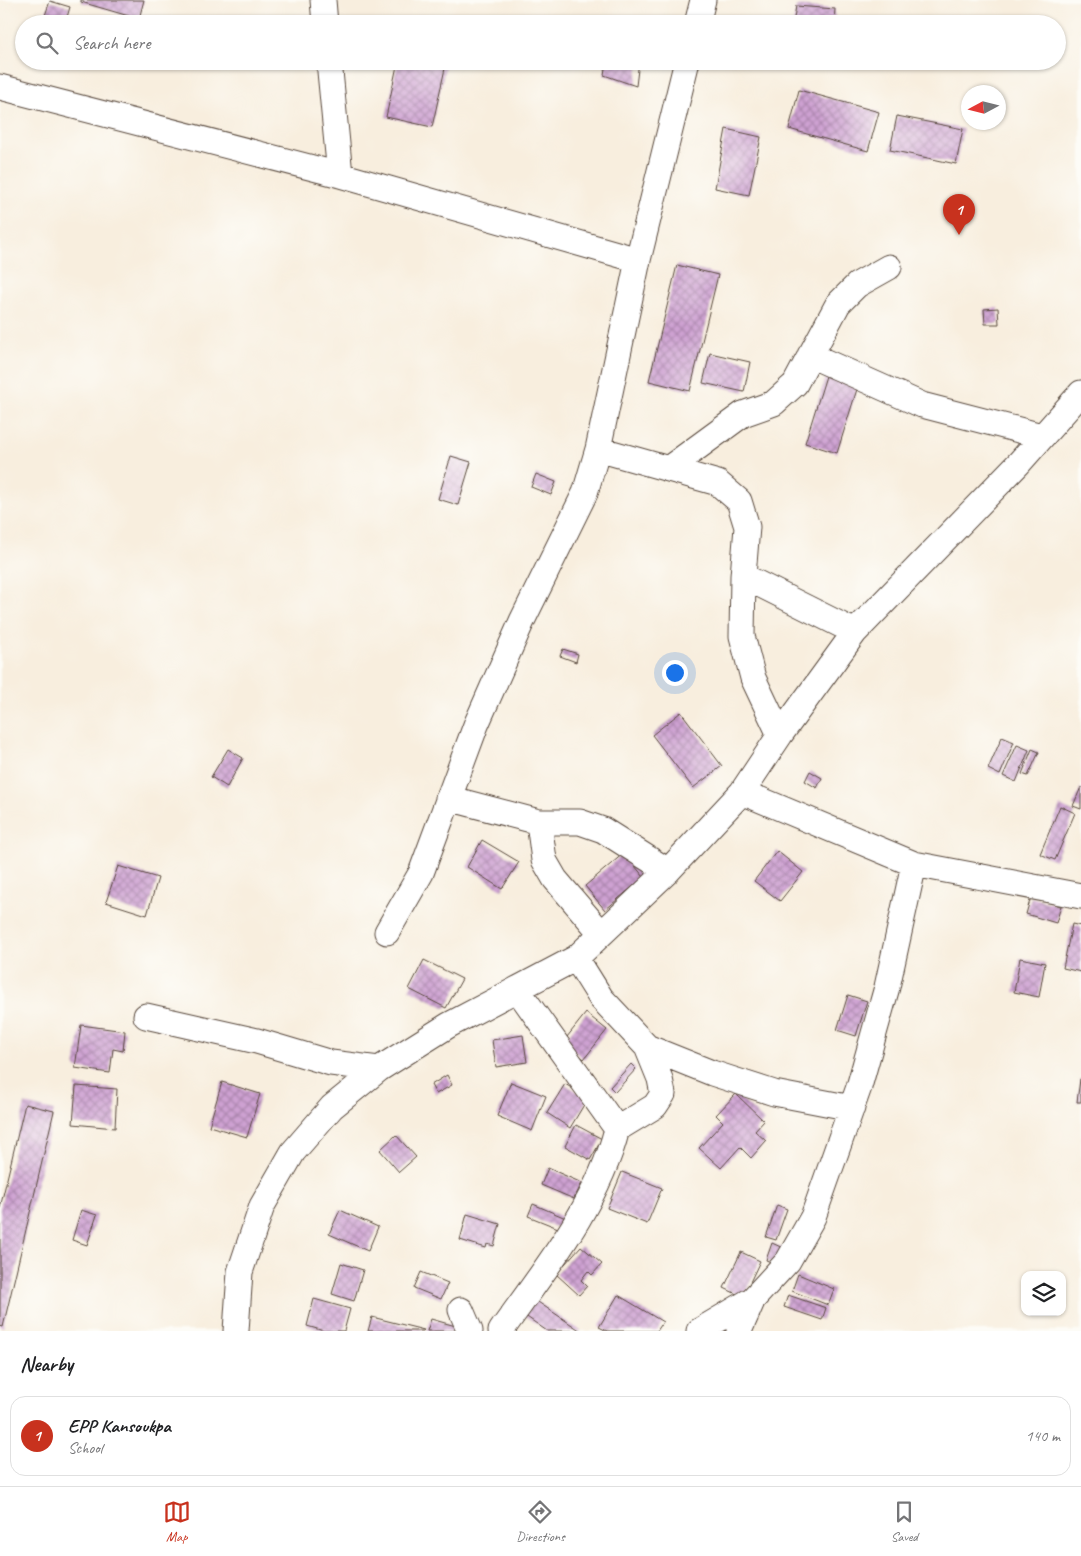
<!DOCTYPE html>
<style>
:root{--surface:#fff;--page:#f2f2f2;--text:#202124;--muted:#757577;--line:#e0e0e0;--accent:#c8321e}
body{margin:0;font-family:Caveat,sans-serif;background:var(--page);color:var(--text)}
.controls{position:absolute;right:15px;bottom:15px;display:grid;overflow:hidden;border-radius:10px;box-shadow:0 1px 4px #0004}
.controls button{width:45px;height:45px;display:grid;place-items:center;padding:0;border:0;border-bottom:1px solid var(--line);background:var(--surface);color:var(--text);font:25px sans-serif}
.compass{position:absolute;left:961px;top:85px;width:45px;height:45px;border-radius:50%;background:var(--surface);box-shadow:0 1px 4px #0004;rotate:263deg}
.you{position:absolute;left:674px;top:672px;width:18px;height:18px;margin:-12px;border:4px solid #fff;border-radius:50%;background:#1a73e8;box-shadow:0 0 0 8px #1a73e833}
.badge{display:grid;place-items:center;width:32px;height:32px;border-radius:50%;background:var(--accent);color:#fff;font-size:16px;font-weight:700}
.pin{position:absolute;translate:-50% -41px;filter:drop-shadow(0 1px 2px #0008)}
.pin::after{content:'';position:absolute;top:26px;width:18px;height:15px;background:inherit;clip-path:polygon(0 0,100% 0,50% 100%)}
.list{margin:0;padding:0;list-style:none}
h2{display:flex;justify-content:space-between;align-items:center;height:65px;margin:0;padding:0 20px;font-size:21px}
h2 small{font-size:16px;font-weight:400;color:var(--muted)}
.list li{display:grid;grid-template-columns:32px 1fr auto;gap:15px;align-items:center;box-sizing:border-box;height:80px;margin:0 10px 10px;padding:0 10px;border:1px solid var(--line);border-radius:15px}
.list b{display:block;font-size:19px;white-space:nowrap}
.list p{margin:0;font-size:16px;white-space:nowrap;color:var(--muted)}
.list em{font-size:16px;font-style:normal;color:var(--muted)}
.icon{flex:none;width:28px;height:28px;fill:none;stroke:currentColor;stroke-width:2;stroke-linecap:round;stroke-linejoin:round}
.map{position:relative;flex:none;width:1081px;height:1331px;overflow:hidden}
.search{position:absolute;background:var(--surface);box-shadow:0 1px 4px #0004;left:15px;right:15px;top:15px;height:55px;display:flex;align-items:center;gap:12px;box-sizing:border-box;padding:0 18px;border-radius:28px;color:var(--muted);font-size:19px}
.sheet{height:155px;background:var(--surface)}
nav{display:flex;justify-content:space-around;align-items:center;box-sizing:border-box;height:70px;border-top:1px solid var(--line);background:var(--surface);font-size:14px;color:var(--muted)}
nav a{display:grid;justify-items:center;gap:2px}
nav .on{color:var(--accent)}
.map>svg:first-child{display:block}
</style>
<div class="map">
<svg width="1081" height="1331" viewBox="0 0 1081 1331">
<defs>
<pattern id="building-cross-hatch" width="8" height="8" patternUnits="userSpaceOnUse" patternTransform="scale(1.25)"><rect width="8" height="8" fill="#cea1d2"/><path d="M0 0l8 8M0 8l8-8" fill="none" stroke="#a883aa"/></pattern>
</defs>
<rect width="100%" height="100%" fill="#fdfcf7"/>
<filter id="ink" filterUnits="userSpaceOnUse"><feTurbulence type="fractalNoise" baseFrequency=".02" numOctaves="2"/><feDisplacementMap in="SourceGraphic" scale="10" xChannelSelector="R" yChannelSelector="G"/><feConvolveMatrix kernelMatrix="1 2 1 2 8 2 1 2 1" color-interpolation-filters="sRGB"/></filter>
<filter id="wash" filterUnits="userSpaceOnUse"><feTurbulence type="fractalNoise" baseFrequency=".0096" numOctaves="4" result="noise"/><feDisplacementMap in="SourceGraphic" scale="20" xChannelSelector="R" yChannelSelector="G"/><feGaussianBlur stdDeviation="1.12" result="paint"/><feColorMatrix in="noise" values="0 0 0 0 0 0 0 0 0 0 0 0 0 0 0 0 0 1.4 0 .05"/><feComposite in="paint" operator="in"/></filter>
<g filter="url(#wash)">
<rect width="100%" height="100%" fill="#f8eede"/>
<g id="blocks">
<path fill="url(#building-cross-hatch)" d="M 81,0 L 144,0 L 139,19 L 81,2 Z
M 50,1 L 70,7 L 65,24 L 42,24 Z
M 796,6 L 835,9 L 834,24 L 793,24 Z
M 398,61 L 435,61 L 446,64 L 432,127 L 386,117 Z
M 606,61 L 639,61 L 636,86 L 604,75 Z
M 799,90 L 879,112 L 868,151 L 789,129 Z
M 897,116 L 963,129 L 956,164 L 890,150 Z
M 726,129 L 761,137 L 749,195 L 715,188 Z
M 677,265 L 718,275 L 690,391 L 649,381 Z
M 998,308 L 999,324 L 985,324 L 984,309 Z
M 710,353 L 750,362 L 744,392 L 703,383 Z
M 826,376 L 858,386 L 837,453 L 805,443 Z
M 451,456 L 471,462 L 458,505 L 438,499 Z
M 536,474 L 556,482 L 551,495 L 531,487 Z
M 563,649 L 578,654 L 576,662 L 560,656 Z
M 681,712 L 722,766 L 693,788 L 652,735 Z
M 1002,737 L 1014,742 L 1000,775 L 988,769 Z
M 1017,745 L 1029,750 L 1016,782 L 1003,776 Z
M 228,749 L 243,758 L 227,787 L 211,777 Z
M 1032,749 L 1039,752 L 1028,776 L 1022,774 Z
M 810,771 L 822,778 L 817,788 L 805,781 Z
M 1081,787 L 1081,809 L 1073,806 Z
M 1060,806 L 1075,813 L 1055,860 L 1040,854 Z
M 482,840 L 519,862 L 502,889 L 467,867 Z
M 777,851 L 803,872 L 780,901 L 754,881 Z
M 624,853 L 644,877 L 605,910 L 585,886 Z
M 118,866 L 158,878 L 147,915 L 106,902 Z
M 1031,897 L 1061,906 L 1056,923 L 1026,914 Z
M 1072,924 L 1081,926 L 1081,972 L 1063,968 Z
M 1020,958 L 1045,963 L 1039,997 L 1014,992 Z
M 424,960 L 462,979 L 446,1008 L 409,989 Z
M 848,995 L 867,1001 L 856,1036 L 837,1030 Z
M 586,1013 L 607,1030 L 584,1059 L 563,1042 Z
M 81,1025 L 125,1031 L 123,1051 L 113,1049 L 110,1073 L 75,1068 Z
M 523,1035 L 527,1062 L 496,1067 L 492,1040 Z
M 631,1064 L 636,1069 L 615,1092 L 610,1087 Z
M 447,1075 L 452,1085 L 436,1094 L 431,1085 Z
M 1080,1079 L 1081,1079 L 1081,1102 L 1077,1102 Z
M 222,1082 L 260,1094 L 247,1137 L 209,1126 Z
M 511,1082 L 546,1096 L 532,1131 L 497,1116 Z
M 565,1084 L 588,1098 L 570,1128 L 547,1113 Z
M 76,1086 L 117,1089 L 115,1128 L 73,1124 Z
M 736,1094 L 764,1121 L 755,1131 L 766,1141 L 751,1158 L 740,1147 L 721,1168 L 699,1148 L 723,1122 L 716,1115 Z
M 25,1104 L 54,1111 L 3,1327 L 0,1326 L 0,1208 Z
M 576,1125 L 602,1139 L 590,1160 L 565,1146 Z
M 396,1135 L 416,1157 L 399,1172 L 380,1150 Z
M 548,1168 L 582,1183 L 574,1199 L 541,1185 Z
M 622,1172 L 662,1188 L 647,1224 L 607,1208 Z
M 533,1204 L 568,1219 L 563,1230 L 528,1216 Z
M 777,1205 L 787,1209 L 776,1240 L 766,1237 Z
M 81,1210 L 97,1215 L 87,1245 L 72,1240 Z
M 340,1210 L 378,1227 L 368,1251 L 329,1234 Z
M 467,1214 L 500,1224 L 494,1246 L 487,1244 L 486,1248 L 460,1240 Z
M 772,1243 L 783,1248 L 776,1264 L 766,1260 Z
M 581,1246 L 602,1264 L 592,1275 L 588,1271 L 581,1280 L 587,1286 L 579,1295 L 556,1274 Z
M 741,1252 L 760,1261 L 743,1297 L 724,1288 Z
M 341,1263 L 363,1270 L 354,1301 L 332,1294 Z
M 421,1272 L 448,1283 L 441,1299 L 414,1288 Z
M 798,1274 L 834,1289 L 828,1305 L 792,1291 Z
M 618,1295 L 663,1322 L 657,1331 L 607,1331 L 599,1327 Z
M 788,1295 L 826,1308 L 822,1320 L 784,1307 Z
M 314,1299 L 350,1309 L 344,1331 L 324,1331 L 307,1326 Z
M 535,1300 L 581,1331 L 547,1331 L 524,1315 Z
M 372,1317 L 424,1330 L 423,1331 L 368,1331 Z
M 431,1319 L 459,1327 L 458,1331 L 427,1331 Z"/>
</g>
</g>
<g filter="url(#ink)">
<use href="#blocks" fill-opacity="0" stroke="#57473b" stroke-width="1"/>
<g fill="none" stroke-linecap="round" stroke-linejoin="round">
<g stroke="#57473b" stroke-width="27">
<path id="street" d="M 323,0 L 325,24
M 697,24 L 703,0
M 329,61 L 340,175
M 0,87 L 340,175 L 638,260
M 810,355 L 922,405 L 1042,436
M 598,449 L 718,483 L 739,501 L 747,527 L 743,576 L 855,632
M 668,469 L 743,414 L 774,403 L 795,384 L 838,304 L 857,285 L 889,267
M 743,576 L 742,636 L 753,678 L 780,735
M 448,798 L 539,822 L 580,822 L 603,830 L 668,871
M 539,822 L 544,860 L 555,879 L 601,933
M 914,864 L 1081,896
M 387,932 L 421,873 L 476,725 L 522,621 L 585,493 L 598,449 L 638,260 L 687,61
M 576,958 L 601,998 L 647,1047 L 660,1079 L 663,1094 L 655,1106 L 617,1129
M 146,1016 L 257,1041 L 331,1063 L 379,1069
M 647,1047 L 712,1073 L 774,1093 L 852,1108
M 461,1310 L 470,1331
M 236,1331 L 240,1272 L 262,1206 L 293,1152 L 332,1107 L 379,1069 L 449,1025 L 576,958 L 668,871 L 742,792 L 780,735 L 855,632 L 1019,463 L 1081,393
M 501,1331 C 545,1269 598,1204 617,1129 L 517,989
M 699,1331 L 753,1299
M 739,1331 L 753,1299 L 788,1261 L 813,1217 L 859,1087 L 887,987 L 914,864 L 742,792"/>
</g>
<use href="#street" stroke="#fff" stroke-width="25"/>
</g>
</g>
</svg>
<div class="controls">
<button><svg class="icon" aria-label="layers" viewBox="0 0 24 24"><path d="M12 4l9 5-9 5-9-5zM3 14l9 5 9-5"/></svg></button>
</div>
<svg class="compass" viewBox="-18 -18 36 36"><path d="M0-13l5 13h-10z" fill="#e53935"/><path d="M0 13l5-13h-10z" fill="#757577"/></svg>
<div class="you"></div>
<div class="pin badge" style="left:959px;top:235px">1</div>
<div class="search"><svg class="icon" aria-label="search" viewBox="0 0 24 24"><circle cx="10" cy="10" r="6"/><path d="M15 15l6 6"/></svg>Search here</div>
</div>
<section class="sheet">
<h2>Nearby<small></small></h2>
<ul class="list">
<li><span class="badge">1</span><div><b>EPP Kansoukpa</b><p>School</p></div><em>140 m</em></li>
</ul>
</section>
<nav>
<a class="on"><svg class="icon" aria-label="map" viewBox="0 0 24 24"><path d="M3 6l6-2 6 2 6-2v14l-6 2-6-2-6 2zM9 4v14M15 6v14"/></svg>Map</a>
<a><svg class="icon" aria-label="directions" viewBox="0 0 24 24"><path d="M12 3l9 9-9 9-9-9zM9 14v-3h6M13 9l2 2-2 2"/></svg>Directions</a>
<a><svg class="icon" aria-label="saved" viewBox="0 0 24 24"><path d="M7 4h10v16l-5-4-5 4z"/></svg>Saved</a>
</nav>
